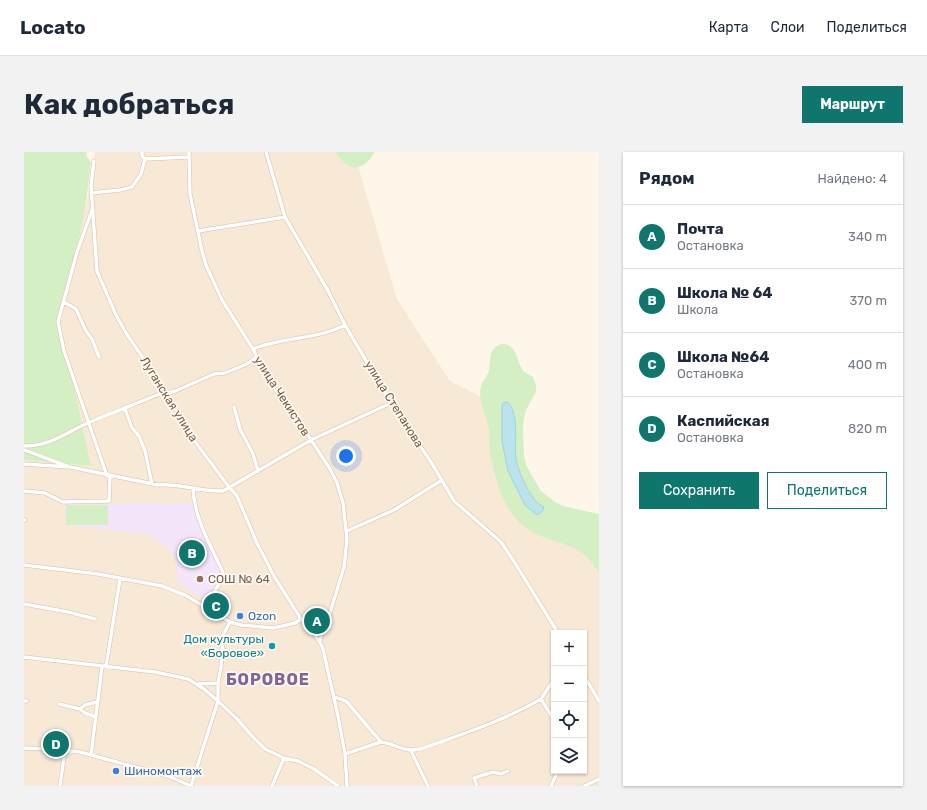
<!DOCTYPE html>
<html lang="ru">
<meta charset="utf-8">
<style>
:root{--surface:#fff;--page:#f2f2f3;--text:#1f2937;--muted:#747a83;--line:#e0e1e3;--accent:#0f766e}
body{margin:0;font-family:Rubik,sans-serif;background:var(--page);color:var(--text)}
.controls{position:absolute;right:12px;bottom:12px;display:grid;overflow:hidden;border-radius:0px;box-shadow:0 1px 3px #0004}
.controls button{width:36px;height:36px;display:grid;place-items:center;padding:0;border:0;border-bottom:1px solid var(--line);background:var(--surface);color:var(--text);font:20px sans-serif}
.you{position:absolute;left:322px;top:304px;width:14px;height:14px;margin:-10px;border:3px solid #fff;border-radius:50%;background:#1a73e8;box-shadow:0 0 0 6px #1a73e833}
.badge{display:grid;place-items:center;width:26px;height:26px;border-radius:50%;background:var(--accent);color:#fff;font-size:13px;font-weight:700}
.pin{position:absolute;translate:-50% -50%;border:2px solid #fff;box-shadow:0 1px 4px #0006}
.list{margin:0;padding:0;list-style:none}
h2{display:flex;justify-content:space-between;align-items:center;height:52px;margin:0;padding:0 16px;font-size:17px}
h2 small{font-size:13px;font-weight:400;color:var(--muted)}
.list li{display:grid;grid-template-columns:26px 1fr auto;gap:12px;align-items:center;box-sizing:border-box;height:64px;padding:0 16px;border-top:1px solid var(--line)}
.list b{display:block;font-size:15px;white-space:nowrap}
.list p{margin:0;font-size:13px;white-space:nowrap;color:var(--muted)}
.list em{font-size:13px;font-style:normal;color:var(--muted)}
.actions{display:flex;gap:8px;padding:12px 16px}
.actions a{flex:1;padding:9px 0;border:1px solid var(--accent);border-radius:0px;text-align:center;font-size:14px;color:var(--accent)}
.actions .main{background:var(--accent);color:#fff}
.icon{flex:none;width:22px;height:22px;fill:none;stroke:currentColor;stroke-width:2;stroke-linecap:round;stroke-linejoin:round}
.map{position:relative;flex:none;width:575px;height:634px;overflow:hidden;border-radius:0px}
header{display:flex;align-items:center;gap:24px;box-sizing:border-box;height:56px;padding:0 20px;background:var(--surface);border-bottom:1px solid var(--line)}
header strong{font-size:19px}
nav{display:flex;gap:22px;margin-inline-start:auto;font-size:14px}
.intro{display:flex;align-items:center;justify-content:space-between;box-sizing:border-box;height:96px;padding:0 24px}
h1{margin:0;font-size:28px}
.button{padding:10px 18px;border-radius:0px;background:var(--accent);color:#fff;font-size:14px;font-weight:700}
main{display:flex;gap:24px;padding:0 24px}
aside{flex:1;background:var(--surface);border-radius:0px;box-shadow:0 1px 3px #0004}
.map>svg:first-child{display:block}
</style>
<header>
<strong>Locato</strong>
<nav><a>Карта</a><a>Слои</a><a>Поделиться</a></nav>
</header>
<div class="intro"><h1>Как добраться</h1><a class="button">Маршрут</a></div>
<main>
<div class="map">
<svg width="575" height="634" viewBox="0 0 575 634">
<rect width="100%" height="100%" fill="#fef7e9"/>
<path fill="#f7e9d6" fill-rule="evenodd" d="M 71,0 L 330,0 L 373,147 L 426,229 L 464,248 L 477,325 L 575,412 L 575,634 L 0,634 L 0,308 L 67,314 L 35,164 L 60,66 ZM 530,481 L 560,481 L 560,619 L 530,619 Z"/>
<path fill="#f4e5fb" d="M 41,352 L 168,352 L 194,412 L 196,425 L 183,449 L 154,431 L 152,407 L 143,395 L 124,382 L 41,373 Z"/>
<path fill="#d5efc5" d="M 0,0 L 63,0 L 62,4 L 67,10 L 60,66 L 35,164 L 67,314 L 0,308 Z
M 312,0 L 351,0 C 339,20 324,21 312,0 Z
M 477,192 C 493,191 492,207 498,217 C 500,221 505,222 509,225 L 512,233 L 512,240 L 502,258 L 499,272 L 500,304 L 503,315 L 517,339 L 531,350 L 539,354 L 575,362 L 575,421 C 570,414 565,405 557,400 C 536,387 515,389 495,370 C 478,353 471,325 466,303 C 465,295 466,287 465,278 C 463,265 456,253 456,240 C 457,228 464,225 465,218 C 467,207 464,197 477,192 Z
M 42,353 L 84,353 L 84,373 L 42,373 Z"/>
<path fill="#bae3eb" stroke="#9fd3de" d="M 484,250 C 496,266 490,288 492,307 C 494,319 503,338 510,347 C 512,350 516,353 520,355 L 518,360 L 513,363 L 501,353 L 484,319 L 478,289 L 478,254 L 479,251 Z"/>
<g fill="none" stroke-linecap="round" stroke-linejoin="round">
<g stroke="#d3bfac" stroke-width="4.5">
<path id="minor" d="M 165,0 L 166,42 L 178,99 L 182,113 L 198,148 L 229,197 L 238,215 L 253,240 L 271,263 L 306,317 L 313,331 L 319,351 L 323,387 L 320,415 L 306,461 L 298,478 L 296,489
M 242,0 L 261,65 L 303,137 L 321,173 L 367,251 L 407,310 L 430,349 L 477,390 L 491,411 L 534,481
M 121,7 L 164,5
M 70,9 L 67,34 L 73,119 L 92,163 L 102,181 L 143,241 L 169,287 L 205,335 L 213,344 L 233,391 L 250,424 L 277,467
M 67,41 L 96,38 L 108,35 L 117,22 L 121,7 L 118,4 L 118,0
M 68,58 L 53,100 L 34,170 L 40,199 L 83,324
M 174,79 L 261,65
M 40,150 L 52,157 L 62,179 L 68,187 L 75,205
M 229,197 C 258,185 292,188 321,173
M 210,255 L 216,277 L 229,302 L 234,319
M 101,257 L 108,276 L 115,284 L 121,299 L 128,332
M 0,294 C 28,294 42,280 66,270 C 90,260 114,251 138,241 L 149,240 L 190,222 L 201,221 L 223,212 L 233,205
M 0,298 L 43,314
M 0,312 L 46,315 L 134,333 C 156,331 176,340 199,339 L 287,288 L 367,251
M 169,337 C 170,365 187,395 199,420 L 195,432 L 181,455
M 0,339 L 21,341 L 39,350 L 85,349 L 86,324
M 0,368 L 1,368
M 323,379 L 370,358 L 418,328
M 0,413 L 74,422 L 138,434 L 161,443 L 206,470 L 217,473 L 250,476 L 271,471 L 277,467 C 284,477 296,486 299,497 L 314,564 L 321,602 L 323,634
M 0,452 L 44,460 L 71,467
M 283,476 L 293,472 L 300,472
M 0,505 L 131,520 L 164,527 L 180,537 L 194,549 L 213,567 L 228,584 L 241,597 L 260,606 L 274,609 L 290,617 L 314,634
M 82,515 L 96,427
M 560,524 L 575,549
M 173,532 L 194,531
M 310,545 L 322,549 L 357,590 L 321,602
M 517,547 L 530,527
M 0,549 L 3,549
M 35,552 L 56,557
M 72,565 L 61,561 L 56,557 L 61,553 L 73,550
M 357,590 C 368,591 377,598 387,598 C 394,599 414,591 422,588 C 456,576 486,565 517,547 L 530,568
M 0,596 L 33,597 L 56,600 L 144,624 L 167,634
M 387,599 L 404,634
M 67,603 L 78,515
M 36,634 L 41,597
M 167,634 L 194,549 L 194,531 L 197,515 L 199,483 L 206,470
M 248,634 L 260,606
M 453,634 L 450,626 L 469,620 L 477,622 L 484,619
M 527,634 L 534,619
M 560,634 L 575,627"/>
</g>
<use href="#minor" stroke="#fff" stroke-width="3.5"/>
</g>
<circle fill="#8d6e63" stroke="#fffaf1" stroke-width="1.5" cx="176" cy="427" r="4"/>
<g fill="#3f7fe0" stroke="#fffaf1" stroke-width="1.5">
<circle cx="216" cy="464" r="4"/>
<circle cx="92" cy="619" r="4"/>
</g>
<circle fill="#0f9aa8" stroke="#fffaf1" stroke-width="1.5" cx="248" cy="494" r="4"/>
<g text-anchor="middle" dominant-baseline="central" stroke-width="3.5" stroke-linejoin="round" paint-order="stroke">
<g font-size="12" fill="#7d5d49" stroke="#fffaf1">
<text transform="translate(258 244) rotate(57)">улица Чекистов</text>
<text transform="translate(145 247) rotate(58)">Луганская улица</text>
<text transform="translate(370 252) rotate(58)">улица Степанова</text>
</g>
<g font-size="12" fill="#785e54" stroke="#fffaf1" text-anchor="start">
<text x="184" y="427">СОШ № 64</text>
</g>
<g font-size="12" fill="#366cbe" stroke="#fffaf1" text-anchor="start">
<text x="224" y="464">Ozon</text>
<text x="100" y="619">Шиномонтаж</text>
</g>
<g font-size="12" fill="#0d838f" stroke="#fffaf1" text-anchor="end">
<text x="240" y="487">Дом культуры<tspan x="240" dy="14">«Боровое»</tspan></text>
</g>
<g font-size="16" font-weight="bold" letter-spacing="1" fill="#876199" stroke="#fffaf1">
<text x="244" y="527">БОРОВОЕ</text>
</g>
</g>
</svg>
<div class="controls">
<button>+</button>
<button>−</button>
<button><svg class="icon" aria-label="locate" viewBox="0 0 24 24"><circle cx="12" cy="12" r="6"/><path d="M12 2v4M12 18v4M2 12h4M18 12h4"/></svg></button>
<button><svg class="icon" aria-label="layers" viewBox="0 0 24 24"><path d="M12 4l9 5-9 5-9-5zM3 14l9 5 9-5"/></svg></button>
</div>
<div class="you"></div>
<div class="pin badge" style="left:293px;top:469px">A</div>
<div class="pin badge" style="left:168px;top:401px">B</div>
<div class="pin badge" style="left:192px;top:454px">C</div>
<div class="pin badge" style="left:32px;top:592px">D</div>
</div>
<aside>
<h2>Рядом<small>Найдено: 4</small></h2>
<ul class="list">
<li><span class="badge">A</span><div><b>Почта</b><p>Остановка</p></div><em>340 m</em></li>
<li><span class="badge">B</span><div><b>Школа № 64</b><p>Школа</p></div><em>370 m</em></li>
<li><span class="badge">C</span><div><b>Школа №64</b><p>Остановка</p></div><em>400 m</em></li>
<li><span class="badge">D</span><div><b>Каспийская</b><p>Остановка</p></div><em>820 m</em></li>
</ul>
<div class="actions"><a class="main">Сохранить</a><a>Поделиться</a></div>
</aside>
</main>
